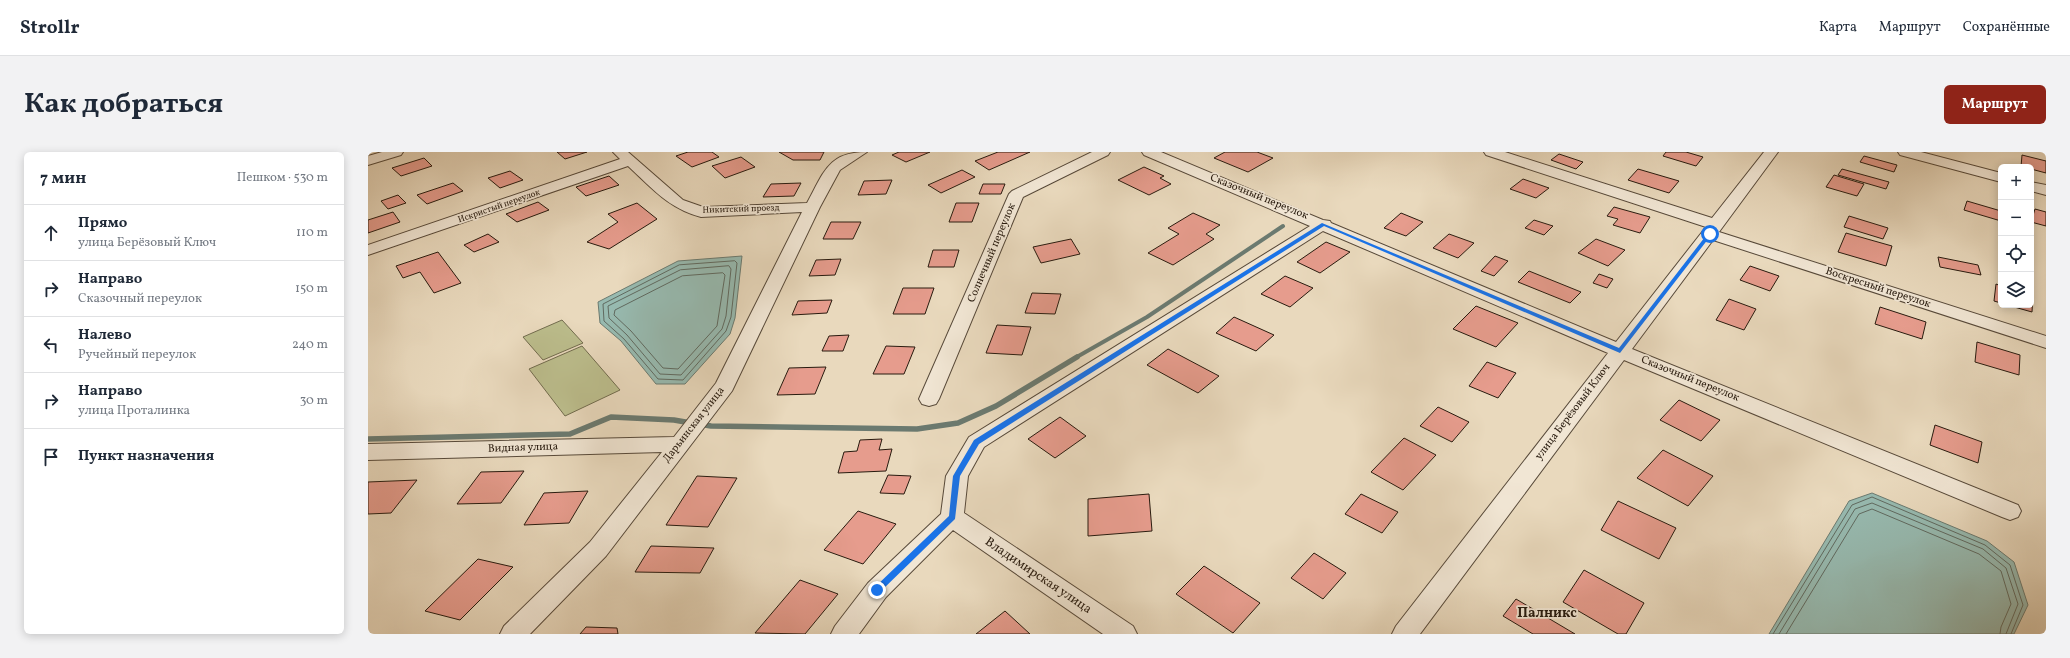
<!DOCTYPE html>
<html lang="ru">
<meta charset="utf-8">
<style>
:root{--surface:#fff;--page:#f2f2f3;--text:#1f2937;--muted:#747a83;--line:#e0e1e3;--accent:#8f2418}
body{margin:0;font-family:Vollkorn,serif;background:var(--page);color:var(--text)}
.controls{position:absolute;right:12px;top:12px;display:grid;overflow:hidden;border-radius:6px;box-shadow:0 2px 10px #0003}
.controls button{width:36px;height:36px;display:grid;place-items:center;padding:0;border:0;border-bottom:1px solid var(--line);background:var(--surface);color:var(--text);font:20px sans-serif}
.stop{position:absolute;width:12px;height:12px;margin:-9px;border:3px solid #1a73e8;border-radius:50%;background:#fff}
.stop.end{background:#1a73e8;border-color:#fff;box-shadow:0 1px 4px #0008}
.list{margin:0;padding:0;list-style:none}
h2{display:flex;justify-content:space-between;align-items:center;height:52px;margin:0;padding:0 16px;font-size:17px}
h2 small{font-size:13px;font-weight:400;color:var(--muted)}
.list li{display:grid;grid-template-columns:26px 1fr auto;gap:12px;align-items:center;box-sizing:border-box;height:56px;padding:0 16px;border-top:1px solid var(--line)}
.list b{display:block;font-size:15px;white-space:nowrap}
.list p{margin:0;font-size:13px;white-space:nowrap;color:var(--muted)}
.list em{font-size:13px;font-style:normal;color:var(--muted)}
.icon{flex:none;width:22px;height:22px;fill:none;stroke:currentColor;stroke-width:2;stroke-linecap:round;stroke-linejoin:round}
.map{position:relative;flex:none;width:1678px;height:482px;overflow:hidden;border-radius:6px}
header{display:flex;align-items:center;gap:24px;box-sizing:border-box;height:56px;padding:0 20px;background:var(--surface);border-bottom:1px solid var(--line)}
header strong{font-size:19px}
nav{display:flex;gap:22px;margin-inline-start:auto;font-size:14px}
.intro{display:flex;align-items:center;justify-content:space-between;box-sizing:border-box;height:96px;padding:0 24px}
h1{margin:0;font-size:28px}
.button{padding:10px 18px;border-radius:6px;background:var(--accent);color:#fff;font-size:14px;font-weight:700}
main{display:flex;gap:24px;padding:0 24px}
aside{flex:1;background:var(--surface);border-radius:6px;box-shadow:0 2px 10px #0003}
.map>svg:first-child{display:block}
</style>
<header>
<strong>Strollr</strong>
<nav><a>Карта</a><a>Маршрут</a><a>Сохранённые</a></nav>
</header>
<div class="intro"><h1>Как добраться</h1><a class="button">Маршрут</a></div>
<main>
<aside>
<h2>7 мин<small>Пешком · 530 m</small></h2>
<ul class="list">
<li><svg class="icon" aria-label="ahead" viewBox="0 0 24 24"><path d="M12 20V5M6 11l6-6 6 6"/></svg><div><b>Прямо</b><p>улица Берёзовый Ключ</p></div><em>110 m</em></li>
<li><svg class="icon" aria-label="right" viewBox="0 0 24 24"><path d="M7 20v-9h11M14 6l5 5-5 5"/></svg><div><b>Направо</b><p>Сказочный переулок</p></div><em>150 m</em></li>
<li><svg class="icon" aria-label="left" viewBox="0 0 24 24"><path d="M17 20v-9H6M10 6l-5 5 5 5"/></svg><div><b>Налево</b><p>Ручейный переулок</p></div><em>240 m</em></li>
<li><svg class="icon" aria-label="right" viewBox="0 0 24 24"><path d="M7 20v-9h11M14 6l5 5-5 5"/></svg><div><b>Направо</b><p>улица Проталинка</p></div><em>30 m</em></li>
<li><svg class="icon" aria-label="arrive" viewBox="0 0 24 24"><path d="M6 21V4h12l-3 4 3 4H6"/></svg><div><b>Пункт назначения</b></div></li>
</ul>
</aside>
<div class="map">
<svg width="1678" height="482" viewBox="0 0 1678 482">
<rect width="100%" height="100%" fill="#e9d9bd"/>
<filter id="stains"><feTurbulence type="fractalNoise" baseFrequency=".005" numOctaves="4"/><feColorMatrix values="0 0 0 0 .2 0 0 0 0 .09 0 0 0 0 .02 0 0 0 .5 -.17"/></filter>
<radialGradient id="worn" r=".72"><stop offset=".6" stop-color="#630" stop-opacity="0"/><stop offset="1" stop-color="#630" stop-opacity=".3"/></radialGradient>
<path fill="#bcbe8d" stroke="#726c4e" d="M 194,168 L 215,191 L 175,208 L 155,185 Z
M 214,194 L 252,238 L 197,264 L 161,217 Z"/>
<path fill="#97bab0" stroke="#6b7a70" d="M 374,104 L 367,166 L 362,182 L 317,232 L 288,232 L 253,189 L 232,171 L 230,150 L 310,109 Z
M 1504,341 L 1619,389 L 1646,410 L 1660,453 L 1646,482 L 1401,482 L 1481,349 Z"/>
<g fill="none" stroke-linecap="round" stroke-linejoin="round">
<path stroke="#606a60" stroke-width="1" d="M 367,109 L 369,111 L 363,165 L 358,179 L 315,228 L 290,227 L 256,187 L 236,169 L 235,152 L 311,113 Z
M 361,114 L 363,117 L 358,164 L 354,177 L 313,223 L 292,222 L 259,183 L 241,166 L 240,154 L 312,118 Z
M 355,121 L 357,123 L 349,174 L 310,217 L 295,216 L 263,179 L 246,163 L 247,158 L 314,124 Z
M 1405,482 L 1484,353 L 1504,345 L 1617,393 L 1642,413 L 1655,453 L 1643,482
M 1411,482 L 1487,357 L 1504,351 L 1615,397 L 1638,416 L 1650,452 L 1638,482
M 1418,482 L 1491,362 L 1504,357 L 1611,402 L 1633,419 L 1643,452 L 1633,475 L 1632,482"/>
<path stroke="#6b7a70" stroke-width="4" d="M 707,206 L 779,165 L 915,74"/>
<path stroke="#6b7a70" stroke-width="5.5" d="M 331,272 L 343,274 L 549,277 L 590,271 L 628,254 L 709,205
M 0,287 L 202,282 L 243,265 L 306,268 L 323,271"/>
</g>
<path fill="#e69c8d" stroke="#281b0f" d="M 189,0 L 219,0 L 197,7 Z
M 320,0 L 344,0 L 351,5 L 324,15 L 308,4 Z
M 411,0 L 456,0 L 452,8 L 425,8 Z
M 531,0 L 562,0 L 538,10 L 524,3 Z
M 630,0 L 662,0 L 621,18 L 607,9 Z
M 857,0 L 889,0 L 905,6 L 880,20 L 846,6 Z
M 1298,0 L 1318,0 L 1335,5 L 1328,14 L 1295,4 Z
M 1191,2 L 1215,10 L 1208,17 L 1183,8 Z
M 1654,3 L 1678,9 L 1678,21 L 1663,17 L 1663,15 L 1653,15 Z
M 1496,4 L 1529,13 L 1526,20 L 1492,10 Z
M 373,5 L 387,15 L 357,26 L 344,14 Z
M 56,6 L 64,14 L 33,24 L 24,16 Z
M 776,15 L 796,24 L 792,26 L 803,32 L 781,43 L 750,28 Z
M 1270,17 L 1311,29 L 1301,41 L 1260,28 Z
M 1474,17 L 1521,30 L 1518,37 L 1470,23 Z
M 594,18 L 607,25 L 573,41 L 560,33 Z
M 142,19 L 155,28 L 132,36 L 120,26 Z
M 1466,23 L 1496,32 L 1489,44 L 1458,35 Z
M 241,24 L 251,33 L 218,44 L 208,35 Z
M 1155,27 L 1181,36 L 1168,46 L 1142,37 Z
M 524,28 L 518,42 L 490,43 L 496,29 Z
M 85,31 L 95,39 L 59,52 L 49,43 Z
M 433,31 L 426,44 L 395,45 L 403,32 Z
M 615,32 L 637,32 L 633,42 L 611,42 Z
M 30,43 L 38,51 L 20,57 L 13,49 Z
M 1599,49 L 1633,59 L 1633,69 L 1596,58 Z
M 170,50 L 181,58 L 149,70 L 138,62 Z
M 269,51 L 289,67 L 241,97 L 219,90 L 250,70 L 240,62 Z
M 588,51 L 611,51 L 604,70 L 581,70 Z
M 1246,55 L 1282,65 L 1272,81 L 1245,73 L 1250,67 L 1239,64 Z
M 1667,57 L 1678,60 L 1678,74 L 1663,70 Z
M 25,60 L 32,70 L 0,81 L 0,68 Z
M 825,61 L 852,73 L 838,82 L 846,87 L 805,113 L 780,101 L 811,82 L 800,76 Z
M 1033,61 L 1055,70 L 1038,84 L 1016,76 Z
M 1481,64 L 1520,76 L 1515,87 L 1476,75 Z
M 1166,68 L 1185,74 L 1176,83 L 1157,76 Z
M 463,70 L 493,70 L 485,87 L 455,87 Z
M 1478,81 L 1524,94 L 1518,114 L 1470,100 Z
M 120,82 L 131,90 L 106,100 L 96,93 Z
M 1081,82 L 1106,91 L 1090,106 L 1065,96 Z
M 703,87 L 712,102 L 673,111 L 665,95 Z
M 1228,87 L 1257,98 L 1240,114 L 1210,101 Z
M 958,90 L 982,100 L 952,121 L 929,110 Z
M 565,98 L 591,98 L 586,115 L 560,115 Z
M 70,100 L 93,131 L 66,141 L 52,120 L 35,126 L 28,114 Z
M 1127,104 L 1140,109 L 1126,124 L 1113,119 Z
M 1570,105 L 1610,113 L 1613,123 L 1572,115 Z
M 473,107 L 467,123 L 441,124 L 448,108 Z
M 1382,114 L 1411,124 L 1402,139 L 1372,128 Z
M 1161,119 L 1213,140 L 1202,151 L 1150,130 Z
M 1231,122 L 1245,127 L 1239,136 L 1225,131 Z
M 917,124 L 945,136 L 922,155 L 893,142 Z
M 1628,132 L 1633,134 L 1633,151 L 1626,149 Z
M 535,136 L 566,136 L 557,162 L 525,162 Z
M 664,141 L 693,142 L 687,162 L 657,161 Z
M 1663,142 L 1665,143 L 1664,160 L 1639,153 L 1663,153 Z
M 1361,147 L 1388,157 L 1376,178 L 1348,168 Z
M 464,148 L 459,161 L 424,163 L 430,149 Z
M 1108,154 L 1150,171 L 1128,195 L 1085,177 Z
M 1512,155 L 1558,170 L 1554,187 L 1507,172 Z
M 866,165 L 906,183 L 888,199 L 848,181 Z
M 629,173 L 663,175 L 654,203 L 618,201 Z
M 481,183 L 475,199 L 454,199 L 461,184 Z
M 1609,190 L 1652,203 L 1651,223 L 1607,210 Z
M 518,194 L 547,195 L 536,222 L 505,222 Z
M 800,197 L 851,224 L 830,241 L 779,213 Z
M 1119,210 L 1148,221 L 1130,246 L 1101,234 Z
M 458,215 L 447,242 L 409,243 L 421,216 Z
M 1311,248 L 1352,268 L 1333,289 L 1292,268 Z
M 1070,255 L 1101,270 L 1084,290 L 1052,274 Z
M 692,265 L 718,284 L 687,306 L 660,287 Z
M 1567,273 L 1614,290 L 1610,311 L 1562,293 Z
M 1036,286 L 1068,303 L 1035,338 L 1003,320 Z
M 514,287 L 511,298 L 524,297 L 518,319 L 470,321 L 476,300 L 489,299 L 492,288 Z
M 1295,298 L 1345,324 L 1320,354 L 1269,326 Z
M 156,319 L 133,351 L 89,352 L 113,320 Z
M 520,323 L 543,324 L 536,342 L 512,341 Z
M 329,324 L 369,326 L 340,375 L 298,373 Z
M 49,328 L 23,361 L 0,362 L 0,330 Z
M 220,339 L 201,371 L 156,373 L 176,341 Z
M 781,342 L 784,379 L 720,384 L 720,347 Z
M 993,342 L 1030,360 L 1014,381 L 977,362 Z
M 1250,349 L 1308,376 L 1291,407 L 1233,378 Z
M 490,359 L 528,372 L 495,412 L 456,398 Z
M 283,394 L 346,396 L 332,421 L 267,420 Z
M 946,401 L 978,421 L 955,447 L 923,426 Z
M 110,407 L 145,415 L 92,468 L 57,459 Z
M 836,414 L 892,451 L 865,481 L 808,442 Z
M 1216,418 L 1276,451 L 1258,482 L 1250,482 L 1195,450 Z
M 432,428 L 470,442 L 437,482 L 387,481 Z
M 1148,447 L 1207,482 L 1165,482 L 1135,464 Z
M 637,459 L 662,482 L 608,482 Z
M 218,475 L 249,476 L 250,482 L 212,482 Z"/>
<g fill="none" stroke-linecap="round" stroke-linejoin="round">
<g stroke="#584a3a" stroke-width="2">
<path id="minor" d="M 14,0 L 35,0 L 33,3 L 0,13 L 0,4 Z
M 245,0 L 260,0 L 315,48 L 335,55 L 439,51 C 456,20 460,0 499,0 L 472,18 L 452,55 L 364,239 L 238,404 L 162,482 L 132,482 L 136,474 L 222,390 L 294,300 L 0,308 L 0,292 L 306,285 L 348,231 L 434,60 L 333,65 C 301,57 283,35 260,14 L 0,103 L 0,93 L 252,7 Z
M 724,0 L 742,0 L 740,3 L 655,45 L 571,247 L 568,252 L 561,254 L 554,252 L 551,247 L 641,42 L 644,39 Z
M 774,0 L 793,0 L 955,68 L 962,69 L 963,71 L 1248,190 L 1338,75 L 1118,3 L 1116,0 L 1137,0 L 1344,66 L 1396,0 L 1410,0 L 1351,80 L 1678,184 L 1678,196 L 1345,88 L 1264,197 L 1650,353 L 1653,359 L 1650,365 L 1642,368 L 1634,365 L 1256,208 L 1052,482 L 1024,482 L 1028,474 L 1240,201 L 955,79 L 616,295 L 600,324 L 596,361 L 765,474 L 769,482 L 735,482 L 585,378 L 518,445 L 491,482 L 463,482 L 467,474 L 500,431 L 573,362 L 578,324 L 601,285 L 942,74 L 776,3 Z
M 1530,0 L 1553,0 L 1633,21 L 1633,30 L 1532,3 Z
M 1663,30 L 1678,33 L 1678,43 L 1663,39 Z"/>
</g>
<use href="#minor" fill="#f1e6d4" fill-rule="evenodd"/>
</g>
<path fill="#1a73e8" d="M 954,71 L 1251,196 L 1340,81 L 1344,82 L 1252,201 L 956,74 L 611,292 L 592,324 L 587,367 L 512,440 L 506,440 L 506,436 L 581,364 L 585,324 L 606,288 Z"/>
<g text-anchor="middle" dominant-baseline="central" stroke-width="3.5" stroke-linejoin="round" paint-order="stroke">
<g font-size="9" fill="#281b0f" stroke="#f1e6d4">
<text transform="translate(131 54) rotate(-19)">Искристый переулок</text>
<text transform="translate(373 57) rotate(-2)">Никитский проезд</text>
</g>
<g font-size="11" fill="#281b0f" stroke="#f1e6d4">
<text transform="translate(891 45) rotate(22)">Сказочный переулок</text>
<text transform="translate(624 101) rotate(-67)">Солнечный переулок</text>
<text transform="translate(1510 136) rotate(18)">Воскресный переулок</text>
<text transform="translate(1322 227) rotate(22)">Сказочный переулок</text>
<text transform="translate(1205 260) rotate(-53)">улица Берёзовый Ключ</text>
<text transform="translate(326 273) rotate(-52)">Дарьинская улица</text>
<text transform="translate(155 296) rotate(-2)">Видная улица</text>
</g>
<g font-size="13" fill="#281b0f" stroke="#f1e6d4">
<text transform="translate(670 424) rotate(34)">Владимирская улица</text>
</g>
<g font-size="14" font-weight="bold" fill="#281b0f" stroke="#f1e6d4">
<text x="1179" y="461">Палникс</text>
</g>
</g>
<rect width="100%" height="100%" filter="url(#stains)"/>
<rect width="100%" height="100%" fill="url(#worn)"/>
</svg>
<div class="controls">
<button>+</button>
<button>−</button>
<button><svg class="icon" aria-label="locate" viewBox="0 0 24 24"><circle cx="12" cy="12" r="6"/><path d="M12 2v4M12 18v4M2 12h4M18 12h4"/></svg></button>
<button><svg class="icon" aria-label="layers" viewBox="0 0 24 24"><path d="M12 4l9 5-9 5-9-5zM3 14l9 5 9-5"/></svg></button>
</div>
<div class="stop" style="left:1342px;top:82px"></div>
<div class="stop end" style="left:509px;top:438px"></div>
</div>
</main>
